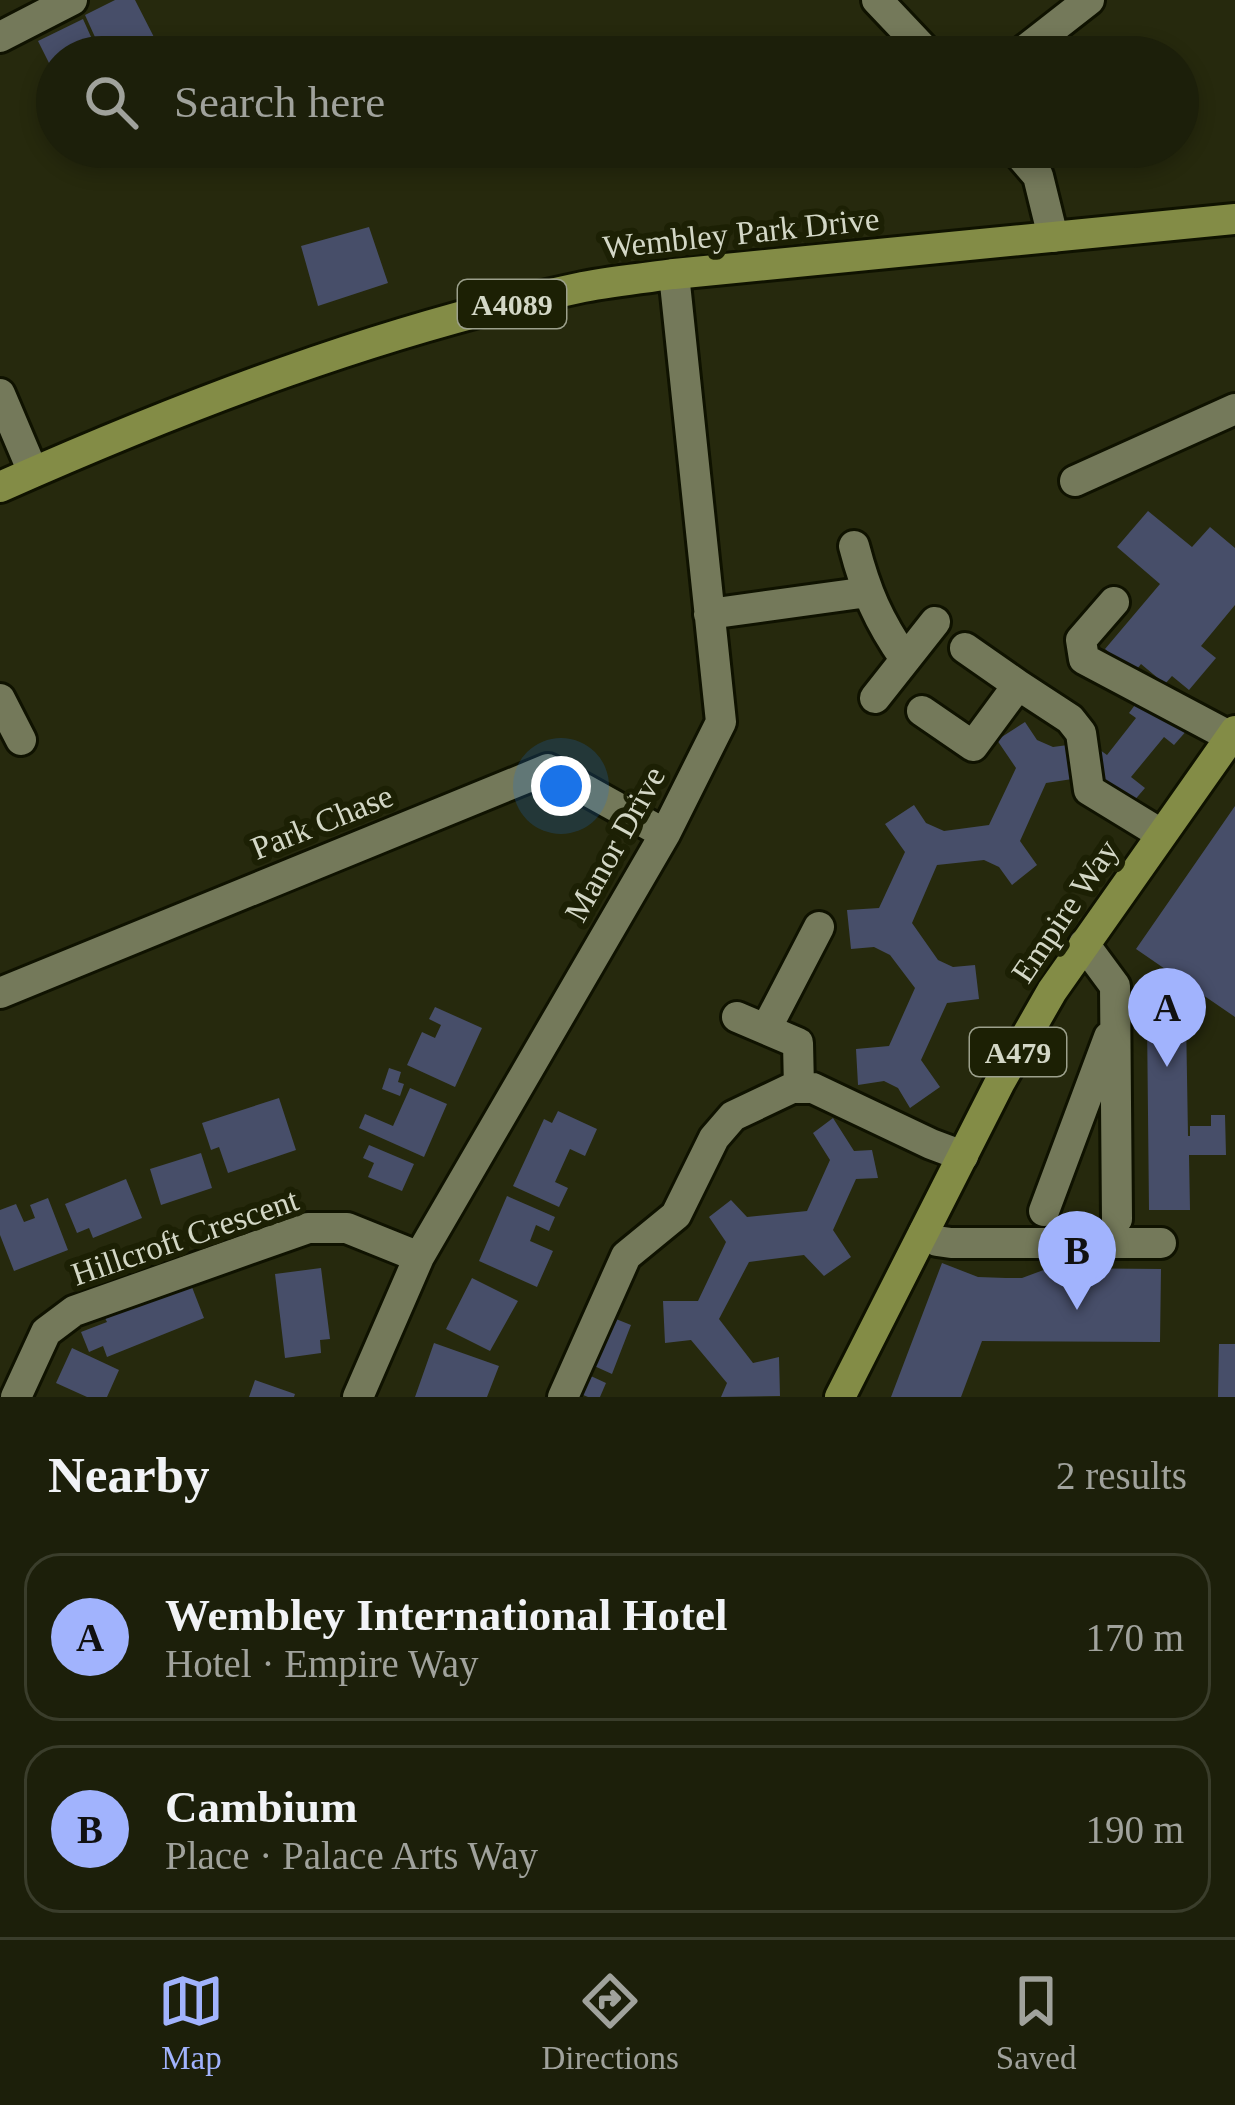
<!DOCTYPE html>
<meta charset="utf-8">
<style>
:root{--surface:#1c1f0a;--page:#292c18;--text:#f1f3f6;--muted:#a0a29c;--line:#3a3d2b;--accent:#a1b3fd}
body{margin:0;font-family:Georgia,serif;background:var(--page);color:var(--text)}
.you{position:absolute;left:561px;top:786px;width:42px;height:42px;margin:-30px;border:9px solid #fff;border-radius:50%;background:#1a73e8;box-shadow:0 0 0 18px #1a73e833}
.badge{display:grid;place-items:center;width:78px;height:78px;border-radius:50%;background:var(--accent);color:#111;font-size:39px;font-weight:700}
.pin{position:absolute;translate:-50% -99px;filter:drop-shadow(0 3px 6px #0008)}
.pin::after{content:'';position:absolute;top:63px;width:42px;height:36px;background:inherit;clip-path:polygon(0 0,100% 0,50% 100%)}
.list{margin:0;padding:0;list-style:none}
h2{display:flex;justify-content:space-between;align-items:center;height:156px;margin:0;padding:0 48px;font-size:51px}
h2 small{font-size:39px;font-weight:400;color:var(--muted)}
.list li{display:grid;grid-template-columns:78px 1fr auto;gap:36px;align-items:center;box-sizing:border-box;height:168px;margin:0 24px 24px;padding:0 24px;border:3px solid var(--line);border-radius:36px}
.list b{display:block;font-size:45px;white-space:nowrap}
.list p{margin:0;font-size:39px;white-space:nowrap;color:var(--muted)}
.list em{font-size:39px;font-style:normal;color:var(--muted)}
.icon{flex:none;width:66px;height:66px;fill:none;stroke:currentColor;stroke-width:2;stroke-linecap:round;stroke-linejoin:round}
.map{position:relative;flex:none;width:1235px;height:1397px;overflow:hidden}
.search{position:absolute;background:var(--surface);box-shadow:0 6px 18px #0003;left:36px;right:36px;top:36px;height:132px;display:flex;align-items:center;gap:30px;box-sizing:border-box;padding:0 42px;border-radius:66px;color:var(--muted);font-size:45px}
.sheet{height:540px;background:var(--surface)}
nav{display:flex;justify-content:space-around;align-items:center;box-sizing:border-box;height:168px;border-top:3px solid var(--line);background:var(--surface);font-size:33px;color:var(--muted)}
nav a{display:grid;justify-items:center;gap:6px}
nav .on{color:var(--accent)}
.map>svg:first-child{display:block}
</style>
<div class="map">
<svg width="1235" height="1397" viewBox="0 0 1235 1397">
<rect width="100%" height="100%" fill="#26290d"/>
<path fill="#474e69" d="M 115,0 L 135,0 L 158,45 L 129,57 L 104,57 L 85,15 Z
M 83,19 L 100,57 L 57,57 L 57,79 L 38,41 Z
M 369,227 L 388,283 L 318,306 L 301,246 Z
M 1148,511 L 1192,547 L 1210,527 L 1235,548 L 1235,605 L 1201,646 L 1216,658 L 1189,690 L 1172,676 L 1165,684 L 1141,664 L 1134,673 L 1105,649 L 1160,584 L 1117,547 Z
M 1143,694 L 1188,729 L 1174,745 L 1164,737 L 1131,777 L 1145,788 L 1133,802 L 1121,799 L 1087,766 L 1100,750 L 1107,755 L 1136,718 L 1129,713 Z
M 1025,722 L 1037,740 L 1053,747 L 1075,744 L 1079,778 L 1046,783 L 1020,841 L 1037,865 L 1012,885 L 999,867 L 984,860 L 937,865 L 912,923 L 938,960 L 953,967 L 975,965 L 979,999 L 947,1003 L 921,1060 L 940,1087 L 910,1108 L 898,1088 L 884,1081 L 858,1085 L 856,1049 L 889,1046 L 915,988 L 890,955 L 874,947 L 851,949 L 847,910 L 879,908 L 905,852 L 885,824 L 914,805 L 926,823 L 944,831 L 989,825 L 1016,768 L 997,740 Z
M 1235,806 L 1235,1017 L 1136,949 Z
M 1154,1005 L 1170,1005 L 1170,1017 L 1186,1017 L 1188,1136 L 1190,1136 L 1190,1126 L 1211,1126 L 1211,1115 L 1225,1115 L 1226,1155 L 1189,1155 L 1190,1210 L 1149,1210 L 1147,1019 L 1155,1019 Z
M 435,1007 L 482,1028 L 455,1087 L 407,1065 L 422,1032 L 435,1038 L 441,1025 L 429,1019 Z
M 389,1068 L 401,1072 L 398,1082 L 404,1084 L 400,1096 L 382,1089 Z
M 410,1088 L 447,1104 L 424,1157 L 359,1128 L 365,1114 L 393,1126 Z
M 279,1098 L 296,1150 L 228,1173 L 219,1147 L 211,1150 L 202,1123 Z
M 558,1111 L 597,1129 L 585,1156 L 570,1149 L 555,1182 L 568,1188 L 559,1207 L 513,1186 L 544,1119 L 552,1123 Z
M 833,1118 L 854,1151 L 872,1150 L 878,1178 L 856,1179 L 833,1230 L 851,1257 L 824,1276 L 804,1255 L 749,1262 L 719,1319 L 753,1363 L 779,1357 L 780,1396 L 721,1397 L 727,1383 L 691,1340 L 665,1343 L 663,1301 L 698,1301 L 726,1242 L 709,1217 L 731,1200 L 747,1217 L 807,1211 L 830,1160 L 813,1133 Z
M 369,1145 L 414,1164 L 402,1191 L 368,1177 L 374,1163 L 363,1158 Z
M 201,1153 L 212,1188 L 161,1205 L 150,1169 Z
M 126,1179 L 142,1218 L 93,1238 L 89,1228 L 77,1233 L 65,1204 Z
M 507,1196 L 555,1217 L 549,1231 L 536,1225 L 530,1241 L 553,1251 L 537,1287 L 479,1261 Z
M 48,1198 L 68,1250 L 14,1271 L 0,1235 L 0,1210 L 16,1204 L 24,1222 L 35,1218 L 30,1205 Z
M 942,1263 L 978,1277 L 1006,1278 L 1022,1278 L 1049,1268 L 1161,1269 L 1160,1342 L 982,1341 L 961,1397 L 891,1397 Z
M 321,1268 L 330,1339 L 320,1340 L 321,1353 L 285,1358 L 275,1274 Z
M 472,1278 L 518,1301 L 490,1351 L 446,1329 Z
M 190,1282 L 204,1318 L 107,1357 L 103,1346 L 89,1352 L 81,1332 L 107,1322 L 104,1316 Z
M 611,1317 L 631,1325 L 612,1374 L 592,1365 Z
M 434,1343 L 499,1366 L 487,1397 L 415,1397 Z
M 1219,1344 L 1235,1344 L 1235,1397 L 1218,1397 Z
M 72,1348 L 119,1370 L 107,1397 L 87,1397 L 56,1383 Z
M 580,1371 L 606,1383 L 600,1397 L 588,1397 L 571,1390 Z
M 255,1380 L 295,1394 L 294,1397 L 249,1397 Z"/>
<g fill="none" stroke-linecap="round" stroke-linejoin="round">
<g stroke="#0f1200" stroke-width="36">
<path id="minor" d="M 877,0 L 931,57
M 0,37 L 72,0
M 1016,57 L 1089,0
M 1013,147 L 1038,176 L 1053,237
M 0,394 L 33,472
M 1075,481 L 1235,409
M 854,546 C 866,592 878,620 905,659
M 1114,602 L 1081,640 L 1084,659 L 1231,737
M 709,614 L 868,592
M 965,648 L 1018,685
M 875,698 L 935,622
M 0,699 L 21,740
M 922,711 L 973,746 L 1018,685 L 1070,719 L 1081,733 L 1089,790 L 1161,834
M 1084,944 L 1115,986 L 1117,1219
M 0,993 L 548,769 L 665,834
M 737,1017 L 798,1043 L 799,1088
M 766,1029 L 819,927
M 1044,1211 L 1109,1037
M 924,1232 L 937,1241 L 951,1243 L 1161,1243
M 16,1397 L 46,1332 L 74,1311 L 308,1228 L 347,1228 L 419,1257
M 358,1397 L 419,1257 L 665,834 L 721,722 L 674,274
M 563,1397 L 626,1256 L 676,1215 L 714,1138 L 733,1116 L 792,1088 L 813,1088 L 931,1144 L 963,1156"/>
</g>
<g stroke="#0f1200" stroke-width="36">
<path id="major" d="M 0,487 C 187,404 382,329 583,287 C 613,281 644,278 674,274 L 1235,219
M 840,1397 L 1000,1082 L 1052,991 L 1235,731"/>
</g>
<use href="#minor" stroke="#74795a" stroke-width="30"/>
<use href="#major" stroke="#838c46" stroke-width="30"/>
</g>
<g text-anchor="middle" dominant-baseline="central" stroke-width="12" stroke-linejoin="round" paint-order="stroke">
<g fill="#1c2004" stroke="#9ca08c" stroke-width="3">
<rect x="458" y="280" width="108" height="48" rx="9"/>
<rect x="970" y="1028" width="96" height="48" rx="9"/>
</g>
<g font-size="30" font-weight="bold" fill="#d3d7c6">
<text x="512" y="304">A4089</text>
<text x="1018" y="1052">A479</text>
</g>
<g font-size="33" fill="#d3d7c6" stroke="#1c2004">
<text transform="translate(741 233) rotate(-6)">Wembley Park Drive</text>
<text transform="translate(322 822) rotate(-22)">Park Chase</text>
<text transform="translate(615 844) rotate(-61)">Manor Drive</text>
<text transform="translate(1065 911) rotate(-56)">Empire Way</text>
<text transform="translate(185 1237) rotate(-19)">Hillcroft Crescent</text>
</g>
</g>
</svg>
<div class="you"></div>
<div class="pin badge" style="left:1167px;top:1067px">A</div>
<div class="pin badge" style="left:1077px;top:1310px">B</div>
<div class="search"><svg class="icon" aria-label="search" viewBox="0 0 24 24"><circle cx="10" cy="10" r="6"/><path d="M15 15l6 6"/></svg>Search here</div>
</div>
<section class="sheet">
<h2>Nearby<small>2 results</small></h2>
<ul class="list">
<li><span class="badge">A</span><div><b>Wembley International Hotel</b><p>Hotel · Empire Way</p></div><em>170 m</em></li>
<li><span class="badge">B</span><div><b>Cambium</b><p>Place · Palace Arts Way</p></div><em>190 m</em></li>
</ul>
</section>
<nav>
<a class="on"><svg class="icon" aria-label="map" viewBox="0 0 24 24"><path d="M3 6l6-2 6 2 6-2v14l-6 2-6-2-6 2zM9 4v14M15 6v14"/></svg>Map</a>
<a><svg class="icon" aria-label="directions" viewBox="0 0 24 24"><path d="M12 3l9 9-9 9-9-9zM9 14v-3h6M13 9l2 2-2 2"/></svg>Directions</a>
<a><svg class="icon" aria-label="saved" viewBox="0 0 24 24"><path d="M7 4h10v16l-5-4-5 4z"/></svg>Saved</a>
</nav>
